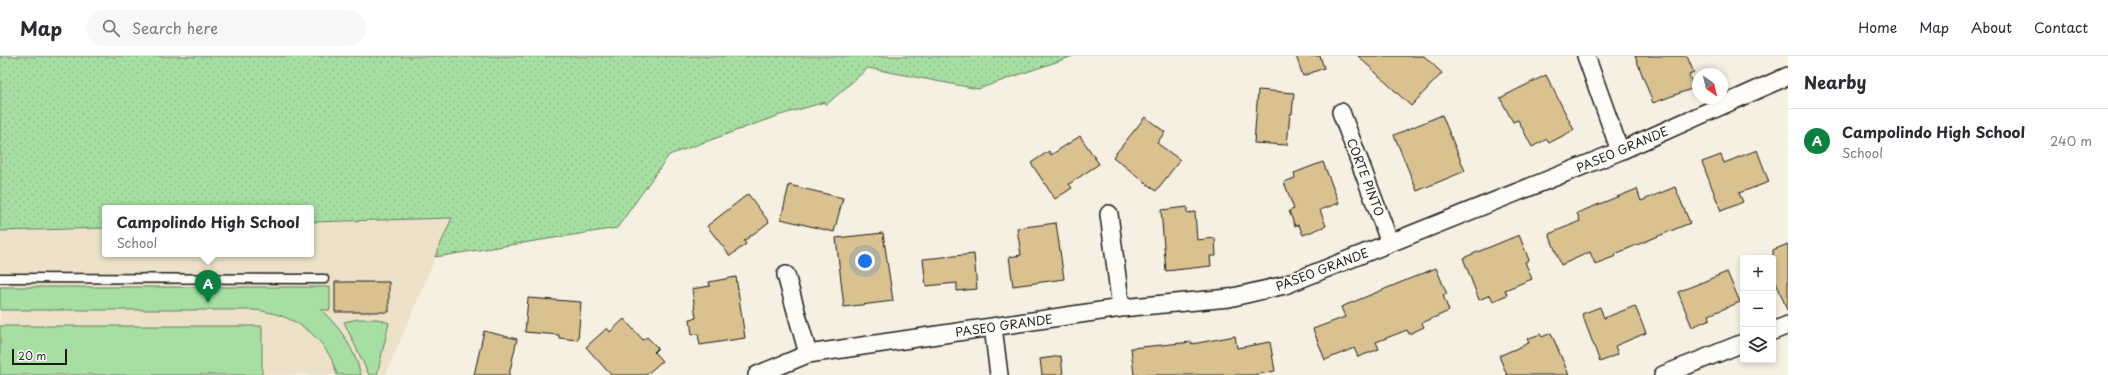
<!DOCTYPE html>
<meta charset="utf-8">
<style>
:root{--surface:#fff;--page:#f7f7f7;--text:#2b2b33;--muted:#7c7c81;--line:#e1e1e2;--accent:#0b8043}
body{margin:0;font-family:"Playpen Sans",sans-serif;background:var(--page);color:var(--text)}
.controls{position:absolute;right:12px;bottom:12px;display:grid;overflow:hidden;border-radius:4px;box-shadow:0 2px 6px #0003}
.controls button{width:36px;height:36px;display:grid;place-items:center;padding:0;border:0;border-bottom:1px solid var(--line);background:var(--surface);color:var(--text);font:20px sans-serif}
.compass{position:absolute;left:1692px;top:12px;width:36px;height:36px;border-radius:50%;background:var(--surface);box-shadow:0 2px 6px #0003;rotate:146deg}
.scale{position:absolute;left:12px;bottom:10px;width:55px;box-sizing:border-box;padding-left:4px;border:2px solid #1c1c1c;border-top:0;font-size:11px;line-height:14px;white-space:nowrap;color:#1c1c1c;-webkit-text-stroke:3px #fdfcf7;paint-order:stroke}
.you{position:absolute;left:865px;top:205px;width:14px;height:14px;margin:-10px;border:3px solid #fff;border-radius:50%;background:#1a73e8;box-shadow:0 0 0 6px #1a73e833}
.badge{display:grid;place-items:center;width:26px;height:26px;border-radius:50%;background:var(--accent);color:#fff;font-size:13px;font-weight:700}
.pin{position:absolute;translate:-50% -33px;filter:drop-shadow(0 1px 2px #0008)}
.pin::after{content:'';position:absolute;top:21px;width:14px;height:12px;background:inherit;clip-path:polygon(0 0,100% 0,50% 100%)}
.popup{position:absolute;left:102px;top:149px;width:212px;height:52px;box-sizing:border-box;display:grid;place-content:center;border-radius:4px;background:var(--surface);filter:drop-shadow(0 1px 3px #0005);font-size:13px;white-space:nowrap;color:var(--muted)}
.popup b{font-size:15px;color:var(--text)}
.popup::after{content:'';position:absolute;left:50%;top:100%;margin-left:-8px;border:8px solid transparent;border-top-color:var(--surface)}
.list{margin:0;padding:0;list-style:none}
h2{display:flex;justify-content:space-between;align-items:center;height:52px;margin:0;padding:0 16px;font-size:17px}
h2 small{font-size:13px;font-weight:400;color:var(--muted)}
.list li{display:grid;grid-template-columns:26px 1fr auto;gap:12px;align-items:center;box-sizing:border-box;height:64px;padding:0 16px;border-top:1px solid var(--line)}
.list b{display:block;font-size:15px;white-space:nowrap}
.list p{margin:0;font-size:13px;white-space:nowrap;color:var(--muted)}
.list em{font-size:13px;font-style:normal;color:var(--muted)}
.icon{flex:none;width:22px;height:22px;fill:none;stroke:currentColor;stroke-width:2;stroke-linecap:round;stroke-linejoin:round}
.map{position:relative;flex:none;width:1788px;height:319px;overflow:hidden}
header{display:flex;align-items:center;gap:24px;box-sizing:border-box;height:56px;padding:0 20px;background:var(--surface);border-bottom:1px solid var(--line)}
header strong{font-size:19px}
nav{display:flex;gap:22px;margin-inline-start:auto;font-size:14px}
.search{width:280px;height:36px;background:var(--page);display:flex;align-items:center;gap:10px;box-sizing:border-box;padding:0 14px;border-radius:22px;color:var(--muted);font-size:15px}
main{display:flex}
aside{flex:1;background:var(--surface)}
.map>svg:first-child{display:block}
</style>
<header>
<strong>Map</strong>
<div class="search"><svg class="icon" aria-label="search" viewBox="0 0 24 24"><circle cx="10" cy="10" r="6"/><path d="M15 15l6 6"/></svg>Search here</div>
<nav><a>Home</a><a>Map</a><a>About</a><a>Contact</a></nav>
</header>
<main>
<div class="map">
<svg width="1788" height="319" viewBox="0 0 1788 319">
<defs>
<pattern id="grass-dots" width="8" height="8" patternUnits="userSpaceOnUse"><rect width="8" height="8" fill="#a7dea2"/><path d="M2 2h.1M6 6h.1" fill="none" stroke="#8fbe8b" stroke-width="1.8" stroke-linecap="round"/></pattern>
</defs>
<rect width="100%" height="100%" fill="#f6f0e2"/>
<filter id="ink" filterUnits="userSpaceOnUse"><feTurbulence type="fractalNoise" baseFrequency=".025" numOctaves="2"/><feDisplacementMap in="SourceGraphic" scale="8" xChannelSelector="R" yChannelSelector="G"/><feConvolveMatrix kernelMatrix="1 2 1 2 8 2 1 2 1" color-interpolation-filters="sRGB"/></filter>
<g filter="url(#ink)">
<path fill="#ede2c9" d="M 452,162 L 386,319 L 0,319 L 0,175 L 105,172 L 105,198 L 311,198 L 311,166 Z"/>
<path fill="url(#grass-dots)" stroke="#627d5f" d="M 0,0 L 1073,0 L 978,33 L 868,12 L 826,49 L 825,46 L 777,60 L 669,99 L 617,172 L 435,201 L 452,162 L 311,166 L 311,152 L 105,152 L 105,172 L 0,175 Z"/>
<path fill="#a7dea2" stroke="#627d5f" d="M 0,231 L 330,231 L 330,254 L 321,254 C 341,272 354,292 361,319 L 337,319 C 327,279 290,256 252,254 L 0,254 Z
M 358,263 L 378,263 L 389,267 L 377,319 L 369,319 L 344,266 Z
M 0,270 L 262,270 L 262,319 L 0,319 Z"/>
<path fill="#d9c190" stroke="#1c1c1c" d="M 1296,0 L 1320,0 L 1324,12 L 1303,20 Z
M 1358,0 L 1424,0 L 1442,17 L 1411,50 Z
M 1635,0 L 1687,0 L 1694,17 L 1689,19 L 1694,32 L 1653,47 Z
M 1546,19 L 1574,74 L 1549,87 L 1547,83 L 1532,91 L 1518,64 L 1513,66 L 1500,42 Z
M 1258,34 L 1294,37 L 1292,58 L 1290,58 L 1287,89 L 1254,87 Z
M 1442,59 L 1465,115 L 1417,135 L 1394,79 Z
M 1145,61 L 1165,76 L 1157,87 L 1180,104 L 1156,135 L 1113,101 Z
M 1080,80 L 1099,108 L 1069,128 L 1072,132 L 1055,143 L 1031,107 L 1049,95 L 1051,99 Z
M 1757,94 L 1769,126 L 1739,137 L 1743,146 L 1721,155 L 1702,106 L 1721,99 L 1724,107 Z
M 1323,106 L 1339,147 L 1320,154 L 1326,170 L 1303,179 L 1299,169 L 1295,170 L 1289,155 L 1294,153 L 1284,126 L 1295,122 L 1294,117 Z
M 789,129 L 843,142 L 834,176 L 781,163 Z
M 1675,131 L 1690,167 L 1615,198 L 1616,200 L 1595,208 L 1590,196 L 1561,209 L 1549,178 L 1580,165 L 1577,157 L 1637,133 L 1641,145 Z
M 748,138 L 769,166 L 744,185 L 746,188 L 730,200 L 707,170 Z
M 1187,151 L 1187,157 L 1195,156 L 1197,184 L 1215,182 L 1216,200 L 1210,200 L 1211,210 L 1166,215 L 1161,154 Z
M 1056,167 L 1064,223 L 1013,230 L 1009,201 L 1021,199 L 1017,172 Z
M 883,177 L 893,245 L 844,251 L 836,182 Z
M 1519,179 L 1529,204 L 1525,206 L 1532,223 L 1505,234 L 1507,239 L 1493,245 L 1490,239 L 1479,244 L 1463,202 Z
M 1788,188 L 1788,254 L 1787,254 L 1773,218 L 1773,194 Z
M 974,198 L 977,233 L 957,235 L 957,227 L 926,230 L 923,203 Z
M 1436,212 L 1447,238 L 1443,239 L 1449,255 L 1422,267 L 1424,271 L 1409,278 L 1407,274 L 1376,286 L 1379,293 L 1358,301 L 1354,292 L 1325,304 L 1313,273 L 1345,261 L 1341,251 Z
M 1727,216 L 1740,246 L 1709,259 L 1710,263 L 1692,271 L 1678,236 Z
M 736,221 L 745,282 L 700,289 L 698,278 L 692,279 L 690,263 L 696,262 L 692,233 L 710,230 L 709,226 Z
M 335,226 L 389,226 L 389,256 L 335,256 Z
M 528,242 L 581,246 L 578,284 L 559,282 L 559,279 L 525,276 Z
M 1635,250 L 1646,277 L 1615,290 L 1618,298 L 1600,306 L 1582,258 L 1600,251 L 1604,262 Z
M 624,263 L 643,284 L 647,281 L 658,292 L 654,296 L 662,305 L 646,319 L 611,319 L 586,291 L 607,272 L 610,276 Z
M 484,275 L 517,283 L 509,319 L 474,319 Z
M 1551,277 L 1569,319 L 1507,319 L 1499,300 L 1529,287 L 1527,283 L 1540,278 L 1542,281 Z
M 1235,280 L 1237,292 L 1270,286 L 1275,315 L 1254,319 L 1134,319 L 1131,292 L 1192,286 L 1192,288 Z
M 1061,300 L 1063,319 L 1042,319 L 1040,303 Z"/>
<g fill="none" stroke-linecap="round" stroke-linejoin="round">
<g stroke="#1c1c1c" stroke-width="11">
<path id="service" d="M 0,222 L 324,223"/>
</g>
<g stroke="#1c1c1c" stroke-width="20">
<path id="minor" d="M 1586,0 L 1620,95
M 1341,56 L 1390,187
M 1109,158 L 1121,252
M 786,219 L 808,298
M 993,271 L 999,319
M 1773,275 L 1788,269
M 757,319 L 808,298 L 1121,252 L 1229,242 L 1285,229 L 1620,95 L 1788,20
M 1663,319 L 1743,287"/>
</g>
<use href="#service" stroke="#fdfcf7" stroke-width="8"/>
<use href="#minor" stroke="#fdfcf7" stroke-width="17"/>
</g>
</g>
<g text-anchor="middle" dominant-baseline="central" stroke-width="3.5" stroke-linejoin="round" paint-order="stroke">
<g font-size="12" fill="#1c1c1c" stroke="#fdfcf7">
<text transform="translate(1622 93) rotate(-23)">PASEO GRANDE</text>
<text transform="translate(1366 121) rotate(69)">CORTE PINTO</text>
<text transform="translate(1322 213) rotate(-21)">PASEO GRANDE</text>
<text transform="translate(1004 269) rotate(-8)">PASEO GRANDE</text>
</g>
</g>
</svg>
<div class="controls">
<button>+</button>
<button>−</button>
<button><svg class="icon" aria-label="layers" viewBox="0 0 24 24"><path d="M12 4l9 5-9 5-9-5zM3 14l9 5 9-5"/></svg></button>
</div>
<svg class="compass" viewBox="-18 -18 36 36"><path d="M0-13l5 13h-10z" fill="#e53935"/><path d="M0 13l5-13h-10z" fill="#7c7c81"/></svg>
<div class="scale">20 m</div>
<div class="you"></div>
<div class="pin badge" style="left:208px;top:247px">A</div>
<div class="popup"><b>Campolindo High School</b>School</div>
</div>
<aside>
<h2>Nearby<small></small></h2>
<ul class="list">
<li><span class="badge">A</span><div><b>Campolindo High School</b><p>School</p></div><em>240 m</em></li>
</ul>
</aside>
</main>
